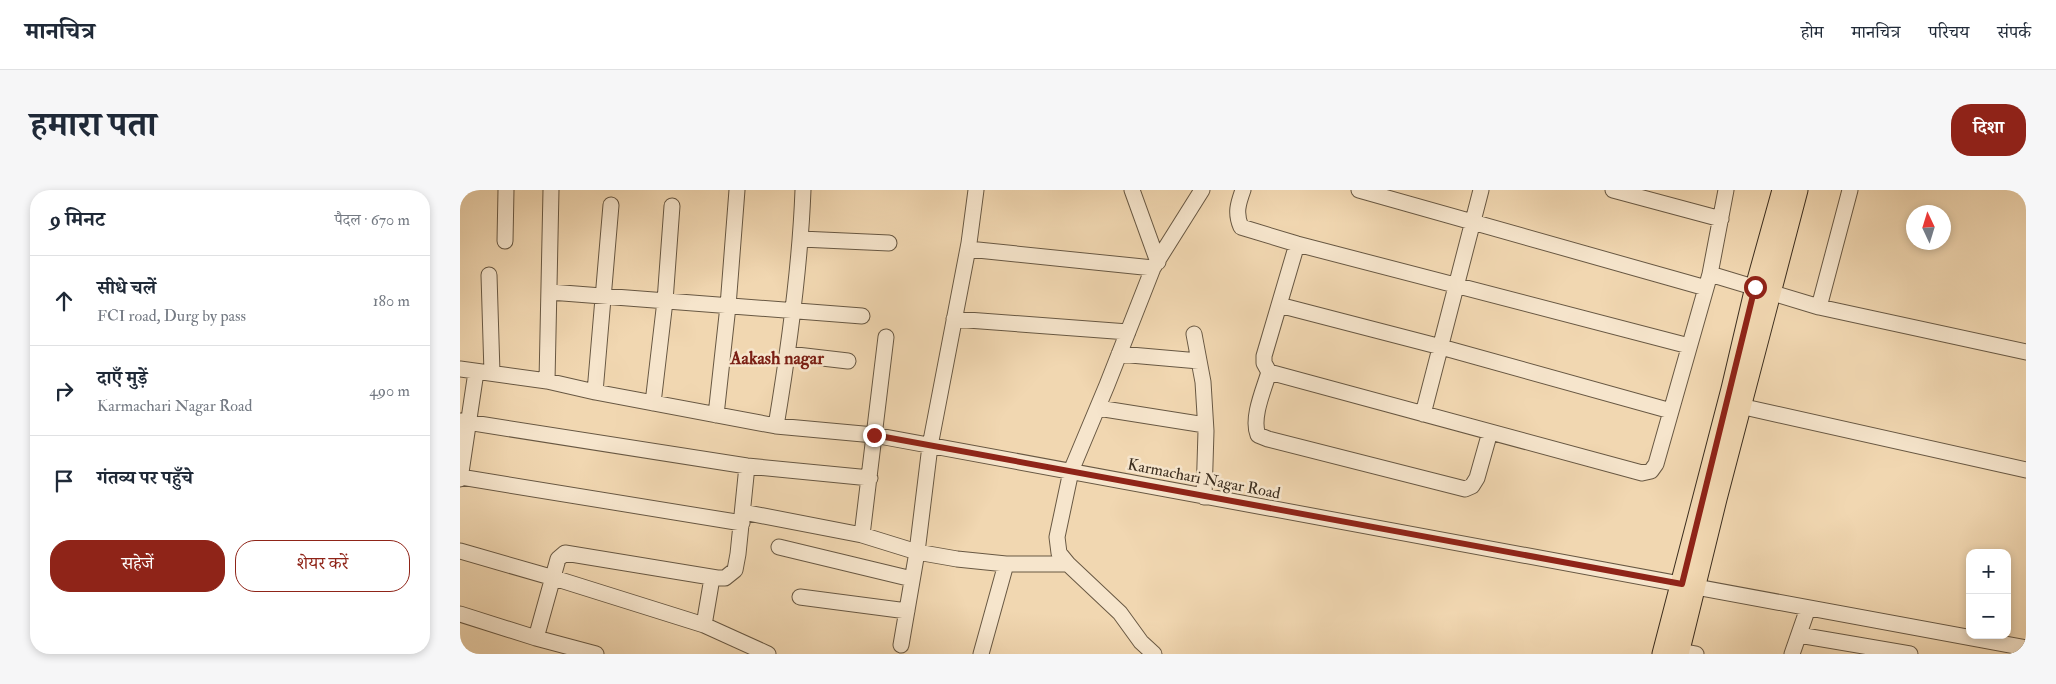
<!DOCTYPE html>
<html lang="hi">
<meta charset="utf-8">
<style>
:root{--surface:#fff;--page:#f6f6f7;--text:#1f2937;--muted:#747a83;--line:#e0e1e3;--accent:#8f2418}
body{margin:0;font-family:"IM FELL Double Pica","Noto Serif Devanagari",serif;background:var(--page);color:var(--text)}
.controls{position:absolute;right:15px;bottom:15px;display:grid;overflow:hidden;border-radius:10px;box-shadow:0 2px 8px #0003}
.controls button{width:45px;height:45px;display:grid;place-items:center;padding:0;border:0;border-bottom:1px solid var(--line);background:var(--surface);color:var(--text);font:25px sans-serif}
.compass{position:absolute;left:1446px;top:15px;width:45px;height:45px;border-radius:50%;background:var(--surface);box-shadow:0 2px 8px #0003;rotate:356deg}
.stop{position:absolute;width:15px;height:15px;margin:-11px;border:4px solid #8f2418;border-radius:50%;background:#fff}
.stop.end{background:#8f2418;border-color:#fff;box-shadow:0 1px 5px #0008}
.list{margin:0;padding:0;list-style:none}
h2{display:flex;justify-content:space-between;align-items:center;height:65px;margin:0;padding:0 20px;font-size:21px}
h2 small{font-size:16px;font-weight:400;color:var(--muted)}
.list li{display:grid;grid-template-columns:32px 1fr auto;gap:15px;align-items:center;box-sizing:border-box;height:90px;padding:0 20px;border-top:1px solid var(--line)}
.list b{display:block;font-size:19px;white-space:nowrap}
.list p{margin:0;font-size:16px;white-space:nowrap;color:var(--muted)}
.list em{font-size:16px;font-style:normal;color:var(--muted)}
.actions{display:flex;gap:10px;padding:15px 20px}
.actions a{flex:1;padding:11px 0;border:1px solid var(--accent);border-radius:20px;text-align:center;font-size:18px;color:var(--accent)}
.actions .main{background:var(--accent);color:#fff}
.icon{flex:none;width:28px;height:28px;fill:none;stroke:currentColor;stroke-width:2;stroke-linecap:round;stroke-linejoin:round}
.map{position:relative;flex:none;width:1566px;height:464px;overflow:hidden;border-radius:20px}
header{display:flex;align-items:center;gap:30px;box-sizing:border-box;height:70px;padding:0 25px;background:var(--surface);border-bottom:1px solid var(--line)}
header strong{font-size:24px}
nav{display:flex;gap:28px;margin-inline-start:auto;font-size:18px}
.intro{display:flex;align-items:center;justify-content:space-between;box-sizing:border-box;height:120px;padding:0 30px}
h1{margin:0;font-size:35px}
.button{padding:12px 22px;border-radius:20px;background:var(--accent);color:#fff;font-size:18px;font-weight:700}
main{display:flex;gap:30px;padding:0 30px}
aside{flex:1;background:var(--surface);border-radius:20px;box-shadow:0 2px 8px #0003}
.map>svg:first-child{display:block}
</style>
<header>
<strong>मानचित्र</strong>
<nav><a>होम</a><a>मानचित्र</a><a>परिचय</a><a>संपर्क</a></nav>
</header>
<div class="intro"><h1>हमारा पता</h1><a class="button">दिशा</a></div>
<main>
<aside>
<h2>9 मिनट<small>पैदल · 670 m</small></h2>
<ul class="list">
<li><svg class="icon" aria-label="ahead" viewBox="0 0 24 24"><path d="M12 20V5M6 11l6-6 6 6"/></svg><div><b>सीधे चलें</b><p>FCI road, Durg by pass</p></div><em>180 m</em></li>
<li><svg class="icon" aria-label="right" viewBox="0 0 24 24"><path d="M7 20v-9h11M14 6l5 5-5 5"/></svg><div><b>दाएँ मुड़ें</b><p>Karmachari Nagar Road</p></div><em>490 m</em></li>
<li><svg class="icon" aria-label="arrive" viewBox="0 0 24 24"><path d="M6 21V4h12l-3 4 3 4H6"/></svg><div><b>गंतव्य पर पहुँचे</b></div></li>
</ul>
<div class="actions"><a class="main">सहेजें</a><a>शेयर करें</a></div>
</aside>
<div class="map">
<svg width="1566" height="464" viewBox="0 0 1566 464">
<rect width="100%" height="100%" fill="#f1d7b1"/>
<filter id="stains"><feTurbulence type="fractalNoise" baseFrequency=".004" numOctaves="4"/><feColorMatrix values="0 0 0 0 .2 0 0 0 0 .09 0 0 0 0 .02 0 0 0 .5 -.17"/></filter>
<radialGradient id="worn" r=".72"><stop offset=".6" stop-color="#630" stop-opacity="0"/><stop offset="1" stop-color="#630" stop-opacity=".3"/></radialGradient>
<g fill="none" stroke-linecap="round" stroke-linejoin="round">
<g stroke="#685843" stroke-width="17">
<path id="minor" d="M 672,0 L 698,72
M 783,0 C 778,14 775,23 781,37 L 837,54 L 1229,156
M 899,0 L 1246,98
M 1153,0 L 1261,29
M 341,49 L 429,53
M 45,51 L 46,0
M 837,54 L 804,166 L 804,173 L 809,182 L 1182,283 L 1191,281 L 1196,274 L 1250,84 L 1266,0
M 508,59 L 693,78
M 1250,84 L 1359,117 L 1566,162
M 29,85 L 32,183
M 90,102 L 402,126
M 819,115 L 981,157 L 1211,221
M 1359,117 L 1390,0
M 494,129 L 668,142
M 734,144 L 743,192 L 746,241 L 744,307
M 328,164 L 388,171
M 659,164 L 739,171
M 0,179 L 87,191 L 135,202 L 316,236 L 414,245 L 1566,458
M 809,182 C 804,199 791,228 798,245 L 808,249 L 1005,299 L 1012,296 L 1017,288 L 1030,242
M 87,191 L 91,0
M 135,202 L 151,15
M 193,213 L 205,111 L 212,16
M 1271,214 L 1566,280
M 638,218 L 745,235
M 963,224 L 1021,0
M 256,225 L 268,116 L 277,0
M 0,231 L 287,276 L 410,288
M 316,236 C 329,158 340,79 343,0
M 0,287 L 282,333
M 0,289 L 16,182
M 283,322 L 402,345 L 457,362 L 497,369 L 546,374 L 608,374
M 402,345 L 426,147
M 319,357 L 452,389
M 0,361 L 94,388 L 244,435 L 252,388
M 340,407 L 447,421
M 0,424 L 76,448 L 136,464
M 244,435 L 308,464
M 1339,445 L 1450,464
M 76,448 L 98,369 L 105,363 L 257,388 L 265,388 L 275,380 L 278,364 L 287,276
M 441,455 L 457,362 L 470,256 L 509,53 L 516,0
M 1220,461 L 1236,464
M 521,464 L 546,374
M 694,464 L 681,452 L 660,423 L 608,374 L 599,363 L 597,347 L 611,281 L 647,195 L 693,78 L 742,0
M 1332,464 L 1348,418"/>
</g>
<g stroke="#3b2d1e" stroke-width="21">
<path id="major" d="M 1202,464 L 1271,199 L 1295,97 L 1322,0
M 1219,464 L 1257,309 L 1338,0"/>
</g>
<use href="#minor" stroke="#f6e5cc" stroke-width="15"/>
<use href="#major" stroke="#f1d7b1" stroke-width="19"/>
</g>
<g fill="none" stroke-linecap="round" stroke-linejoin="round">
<path stroke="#8f2418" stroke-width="6" d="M 414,245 L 1222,394 L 1295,97"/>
</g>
<g text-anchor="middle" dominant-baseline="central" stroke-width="5" stroke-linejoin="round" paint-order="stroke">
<g font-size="16" fill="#3b2d1e" stroke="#f6e5cc">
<text transform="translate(744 289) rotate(11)">Karmachari Nagar Road</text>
</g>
<g font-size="18" font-weight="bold" fill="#7a1f14" stroke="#f6e5cc">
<text x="317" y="168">Aakash nagar</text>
</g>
</g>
<rect width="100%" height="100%" filter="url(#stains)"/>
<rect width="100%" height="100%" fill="url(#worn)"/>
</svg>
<div class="controls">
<button>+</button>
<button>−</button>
</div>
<svg class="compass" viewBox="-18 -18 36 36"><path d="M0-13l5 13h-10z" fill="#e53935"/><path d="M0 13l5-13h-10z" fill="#747a83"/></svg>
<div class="stop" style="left:1295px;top:97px"></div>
<div class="stop end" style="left:414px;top:245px"></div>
</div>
</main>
